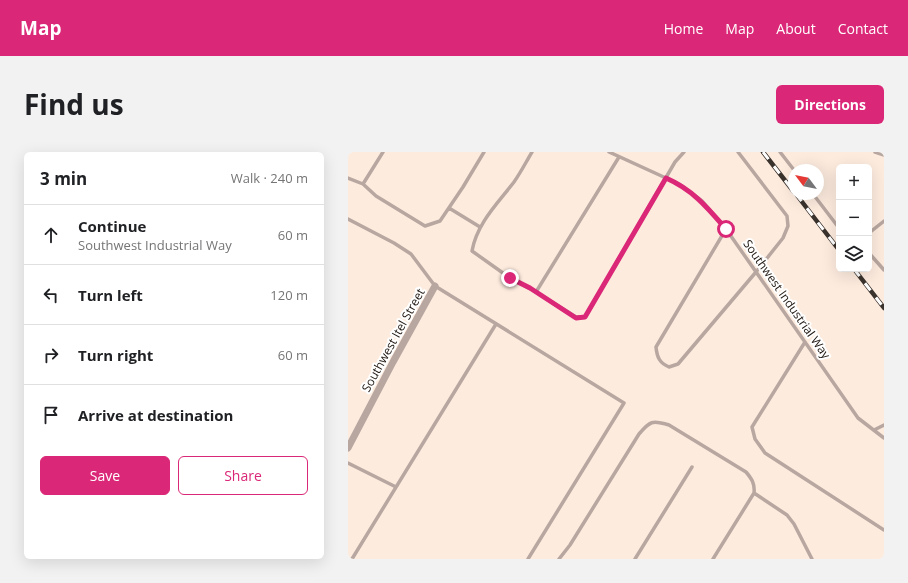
<!DOCTYPE html>
<meta charset="utf-8">
<style>
:root{--surface:#fff;--page:#f2f2f2;--text:#202124;--muted:#757577;--line:#e0e0e0;--accent:#db2777}
body{margin:0;font-family:"Open Sans",sans-serif;background:var(--page);color:var(--text)}
.controls{position:absolute;right:12px;top:12px;display:grid;overflow:hidden;border-radius:6px;box-shadow:0 4px 16px #0002}
.controls button{width:36px;height:36px;display:grid;place-items:center;padding:0;border:0;border-bottom:1px solid var(--line);background:var(--surface);color:var(--text);font:20px sans-serif}
.compass{position:absolute;left:440px;top:12px;width:36px;height:36px;border-radius:50%;background:var(--surface);box-shadow:0 4px 16px #0002;rotate:302deg}
.stop{position:absolute;width:12px;height:12px;margin:-9px;border:3px solid #db2777;border-radius:50%;background:#fff}
.stop.end{background:#db2777;border-color:#fff;box-shadow:0 1px 4px #0008}
.list{margin:0;padding:0;list-style:none}
h2{display:flex;justify-content:space-between;align-items:center;height:52px;margin:0;padding:0 16px;font-size:17px}
h2 small{font-size:13px;font-weight:400;color:var(--muted)}
.list li{display:grid;grid-template-columns:26px 1fr auto;gap:12px;align-items:center;box-sizing:border-box;height:60px;padding:0 16px;border-top:1px solid var(--line)}
.list b{display:block;font-size:15px;white-space:nowrap}
.list p{margin:0;font-size:13px;white-space:nowrap;color:var(--muted)}
.list em{font-size:13px;font-style:normal;color:var(--muted)}
.actions{display:flex;gap:8px;padding:12px 16px}
.actions a{flex:1;padding:9px 0;border:1px solid var(--accent);border-radius:6px;text-align:center;font-size:14px;color:var(--accent)}
.actions .main{background:var(--accent);color:#fff}
.icon{flex:none;width:22px;height:22px;fill:none;stroke:currentColor;stroke-width:2;stroke-linecap:round;stroke-linejoin:round}
.map{position:relative;flex:none;width:536px;height:407px;overflow:hidden;border-radius:6px}
header{display:flex;align-items:center;gap:24px;box-sizing:border-box;height:56px;padding:0 20px;background:var(--accent);color:#fff}
header strong{font-size:19px}
nav{display:flex;gap:22px;margin-inline-start:auto;font-size:14px}
.intro{display:flex;align-items:center;justify-content:space-between;box-sizing:border-box;height:96px;padding:0 24px}
h1{margin:0;font-size:28px}
.button{padding:10px 18px;border-radius:6px;background:var(--accent);color:#fff;font-size:14px;font-weight:700}
main{display:flex;gap:24px;padding:0 24px}
aside{flex:1;background:var(--surface);border-radius:6px;box-shadow:0 4px 16px #0002}
.map>svg:first-child{display:block}
</style>
<header>
<strong>Map</strong>
<nav><a>Home</a><a>Map</a><a>About</a><a>Contact</a></nav>
</header>
<div class="intro"><h1>Find us</h1><a class="button">Directions</a></div>
<main>
<aside>
<h2>3 min<small>Walk · 240 m</small></h2>
<ul class="list">
<li><svg class="icon" aria-label="ahead" viewBox="0 0 24 24"><path d="M12 20V5M6 11l6-6 6 6"/></svg><div><b>Continue</b><p>Southwest Industrial Way</p></div><em>60 m</em></li>
<li><svg class="icon" aria-label="left" viewBox="0 0 24 24"><path d="M17 20v-9H6M10 6l-5 5 5 5"/></svg><div><b>Turn left</b></div><em>120 m</em></li>
<li><svg class="icon" aria-label="right" viewBox="0 0 24 24"><path d="M7 20v-9h11M14 6l5 5-5 5"/></svg><div><b>Turn right</b></div><em>60 m</em></li>
<li><svg class="icon" aria-label="arrive" viewBox="0 0 24 24"><path d="M6 21V4h12l-3 4 3 4H6"/></svg><div><b>Arrive at destination</b></div></li>
</ul>
<div class="actions"><a class="main">Save</a><a>Share</a></div>
</aside>
<div class="map">
<svg width="536" height="407" viewBox="0 0 536 407">
<rect width="100%" height="100%" fill="#fdf4ed"/>
<path fill="#fdebde" fill-rule="evenodd" d="M 0,0 L 536,0 L 536,407 L 0,407 ZM 491,15 L 521,15 L 521,117 L 491,117 ZM 446,18 L 470,18 L 470,42 L 446,42 Z"/>
<g fill="none" stroke-linecap="round" stroke-linejoin="round">
<path stroke="#b8a7a0" stroke-width="3.5" d="M 184,0 C 178,10 173,20 166,30 C 150,51 129,71 124,99 L 162,126 L 188,140 L 271,5
M 261,0 L 331,32 L 354,49 L 378,77 L 510,266 L 536,286
M 432,0 L 446,18
M 527,0 L 536,3
M 0,26 L 15,32 L 35,0
M 15,32 L 28,44 L 77,74 L 92,69 L 115,35 L 136,0
M 465,42 L 491,76
M 101,56 L 132,75
M 0,67 L 46,91 L 63,102 L 87,134 L 276,251 L 180,407
M 378,77 L 308,195 C 309,206 312,211 321,215 L 330,212 L 408,120 L 435,86 L 440,74 L 439,64 L 390,0
M 521,81 L 536,69
M 521,101 L 536,118
M 188,140 L 228,165 L 237,165 L 327,10 L 336,0
M 457,190 L 404,275 L 407,287 L 417,301 L 536,378
M 526,278 L 536,273
M 0,311 L 48,335
M 406,341 L 439,363 L 446,372 L 464,407
M 4,407 L 148,172
M 211,407 L 222,393 L 291,282 C 302,269 304,268 321,273 L 398,320 C 404,327 407,332 406,341 L 365,407
M 287,407 L 344,315"/>
<path stroke="#b8a7a0" stroke-width="7" d="M 0,296 L 45,210 L 87,134"/>
<g stroke="#3a322c" stroke-width="4.5">
<path id="rail" d="M 415,0 L 446,40
M 448,42 L 491,98
M 506,117 L 536,156"/>
</g>
<use href="#rail" stroke="#fff" stroke-width="3" stroke-dasharray="9" stroke-linecap="butt"/>
</g>
<g fill="none" stroke-linecap="round" stroke-linejoin="round">
<path stroke="#db2777" stroke-width="5" d="M 162,126 L 182,136 L 228,166 L 237,165 L 318,26 C 345,38 359,55 378,77"/>
</g>
<g text-anchor="middle" dominant-baseline="central" stroke-width="4" stroke-linejoin="round" paint-order="stroke">
<g font-size="12" fill="#201812" stroke="#fff">
<text transform="translate(439 147) rotate(55)">Southwest Industrial Way</text>
<text transform="translate(45 188) rotate(-61)">Southwest Itel Street</text>
</g>
</g>
</svg>
<div class="controls">
<button>+</button>
<button>−</button>
<button><svg class="icon" aria-label="layers" viewBox="0 0 24 24"><path d="M12 4l9 5-9 5-9-5zM3 14l9 5 9-5"/></svg></button>
</div>
<svg class="compass" viewBox="-18 -18 36 36"><path d="M0-13l5 13h-10z" fill="#e53935"/><path d="M0 13l5-13h-10z" fill="#757577"/></svg>
<div class="stop" style="left:378px;top:77px"></div>
<div class="stop end" style="left:162px;top:126px"></div>
</div>
</main>
